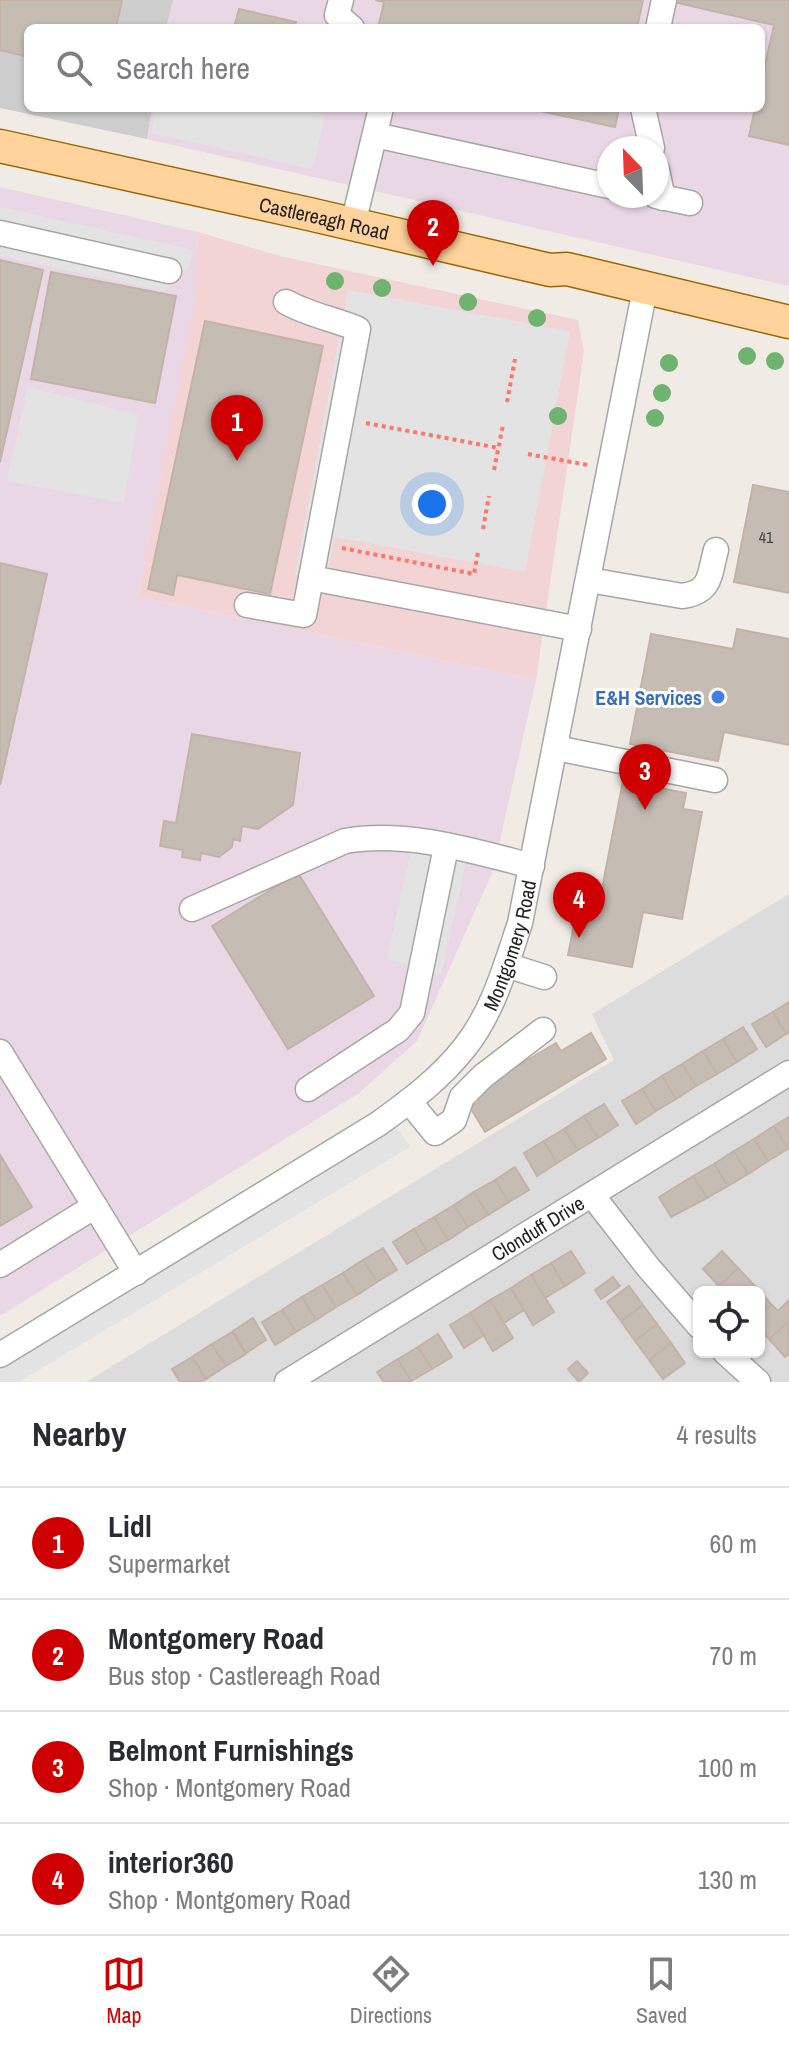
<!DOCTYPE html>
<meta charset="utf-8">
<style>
:root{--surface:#fff;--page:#f7f7f7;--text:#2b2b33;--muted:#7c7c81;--line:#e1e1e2;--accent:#ce0002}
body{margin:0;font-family:"Archivo Narrow",sans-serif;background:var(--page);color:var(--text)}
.controls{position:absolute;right:24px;bottom:24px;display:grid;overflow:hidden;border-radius:12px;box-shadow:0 2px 6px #0004}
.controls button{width:72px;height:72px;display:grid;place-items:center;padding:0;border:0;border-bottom:2px solid var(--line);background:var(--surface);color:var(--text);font:40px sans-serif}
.compass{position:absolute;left:597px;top:136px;width:72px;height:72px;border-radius:50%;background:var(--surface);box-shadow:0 2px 6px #0004;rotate:337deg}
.you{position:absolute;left:432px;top:504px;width:28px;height:28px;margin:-20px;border:6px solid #fff;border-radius:50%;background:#1a73e8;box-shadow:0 0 0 12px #1a73e833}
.badge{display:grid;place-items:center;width:52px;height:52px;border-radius:50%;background:var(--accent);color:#fff;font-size:26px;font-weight:700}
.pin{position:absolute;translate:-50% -66px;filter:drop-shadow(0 2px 4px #0008)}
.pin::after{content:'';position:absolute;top:42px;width:28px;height:24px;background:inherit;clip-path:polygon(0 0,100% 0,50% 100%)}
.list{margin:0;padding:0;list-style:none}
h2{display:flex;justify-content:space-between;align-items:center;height:104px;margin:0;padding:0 32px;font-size:34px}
h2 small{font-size:26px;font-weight:400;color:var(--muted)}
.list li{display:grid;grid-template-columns:52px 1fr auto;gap:24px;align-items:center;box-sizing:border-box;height:112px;padding:0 32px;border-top:2px solid var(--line)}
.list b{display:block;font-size:30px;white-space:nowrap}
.list p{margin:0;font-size:26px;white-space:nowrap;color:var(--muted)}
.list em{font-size:26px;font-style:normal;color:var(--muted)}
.icon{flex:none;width:44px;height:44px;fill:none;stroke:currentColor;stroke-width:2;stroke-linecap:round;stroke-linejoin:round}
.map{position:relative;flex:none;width:789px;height:1382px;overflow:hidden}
.search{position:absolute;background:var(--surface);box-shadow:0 2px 6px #0004;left:24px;right:24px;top:24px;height:88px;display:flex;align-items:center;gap:20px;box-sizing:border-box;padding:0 28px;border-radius:12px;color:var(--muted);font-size:30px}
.sheet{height:552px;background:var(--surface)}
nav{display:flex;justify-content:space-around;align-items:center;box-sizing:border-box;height:112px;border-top:2px solid var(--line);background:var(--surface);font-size:22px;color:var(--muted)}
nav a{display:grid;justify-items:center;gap:4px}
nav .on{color:var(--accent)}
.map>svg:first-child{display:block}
</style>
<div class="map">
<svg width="789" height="1382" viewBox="0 0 789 1382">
<rect width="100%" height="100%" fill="#f0ece5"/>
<path fill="#dddcdc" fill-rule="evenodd" d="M 789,894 L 789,1382 L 86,1382 L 614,1060 L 592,1014 ZM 699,1292 L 759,1292 L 759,1352 L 699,1352 Z"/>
<path fill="#f2d4d4" d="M 198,232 L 280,256 L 578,320 L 584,352 L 536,680 L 138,597 L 196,288 Z"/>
<path fill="#ead7e6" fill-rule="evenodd" d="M 173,0 L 789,0 L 789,286 L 147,139 L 152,108 L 761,108 L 761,28 L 166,28 ZM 609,148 L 657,148 L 657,196 L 609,196 Z
M 0,187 L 198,232 L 197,288 L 138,597 L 536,680 L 493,871 L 417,1041 L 359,1093 L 0,1316 Z"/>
<path fill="#cdcdcd" d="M 0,0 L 173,0 L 166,28 L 28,28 L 28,108 L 152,108 L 147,139 L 0,108 Z"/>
<path fill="#e3e3e3" d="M 156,108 L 292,108 L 325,115 L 313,169 L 151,133 Z
M 0,207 L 193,250 L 188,268 L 165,291 L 0,256 Z
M 348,290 L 570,331 L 525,572 L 335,537 L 326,581 L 295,575 Z
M 28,387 L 138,415 L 124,503 L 7,481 Z
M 412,845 L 445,851 L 466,862 L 441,975 L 387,959 Z
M 389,1116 L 410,1147 L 19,1382 L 0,1382 L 0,1355 Z"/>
<path fill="#c5bcb4" stroke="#c3b3a6" stroke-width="2" d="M 0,0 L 122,0 L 116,28 L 28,28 L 28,57 L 0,50 Z
M 375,0 L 643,0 L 637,28 L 383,28 L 379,24 L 384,2 Z
M 679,0 L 789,0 L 789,145 L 749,136 L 755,108 L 761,108 L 761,83 L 774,25 L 678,3 Z
M 239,9 L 296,22 L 294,28 L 234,28 Z
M 526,108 L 619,108 L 615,127 Z
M 0,260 L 43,270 L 0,462 Z
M 51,272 L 176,296 L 155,403 L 31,379 Z
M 205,321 L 323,346 L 270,594 L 177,575 L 173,595 L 148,589 Z
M 753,485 L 789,492 L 789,593 L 734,582 Z
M 0,563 L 47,574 L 0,785 Z
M 737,629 L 789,639 L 789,745 L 724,732 L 718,761 L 630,744 L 651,634 L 733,649 Z
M 192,734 L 300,753 L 293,805 L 258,829 L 242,826 L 240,841 L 233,839 L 232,847 L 219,857 L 201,853 L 200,860 L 182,857 L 183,850 L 160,846 L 164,821 L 176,823 Z
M 623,781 L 686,793 L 683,809 L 702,812 L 682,919 L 643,912 L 632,967 L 568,955 L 579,900 L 599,904 Z
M 298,873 L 374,996 L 288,1049 L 212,926 Z
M 789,1002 L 789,1033 L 786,1034 L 773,1012 Z
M 773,1012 L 786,1034 L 766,1047 L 752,1024 Z
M 743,1027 L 757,1049 L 737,1062 L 723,1039 Z
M 591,1033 L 606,1059 L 485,1132 L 470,1107 L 479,1102 L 474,1092 L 556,1043 L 561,1051 Z
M 723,1039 L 737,1062 L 717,1074 L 703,1051 Z
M 703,1051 L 717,1074 L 696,1086 L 682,1064 Z
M 682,1064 L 696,1086 L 676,1099 L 662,1076 Z
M 662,1076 L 676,1099 L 656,1111 L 642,1089 Z
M 642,1089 L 656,1111 L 636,1124 L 622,1101 Z
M 604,1104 L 618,1125 L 598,1138 L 584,1116 Z
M 584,1116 L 598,1138 L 578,1150 L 564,1129 Z
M 789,1117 L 789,1148 L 788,1149 L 774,1126 Z
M 774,1126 L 788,1149 L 768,1161 L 754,1139 Z
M 564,1129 L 578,1150 L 557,1163 L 544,1141 Z
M 754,1139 L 768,1161 L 748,1174 L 734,1151 Z
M 544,1141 L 557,1163 L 537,1176 L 524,1153 Z
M 734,1151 L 748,1174 L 728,1186 L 714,1164 Z
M 0,1155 L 32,1207 L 0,1226 Z
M 714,1164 L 728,1186 L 707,1198 L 693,1176 Z
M 515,1167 L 529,1190 L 509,1202 L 495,1180 Z
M 693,1176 L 707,1198 L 671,1217 L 659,1197 Z
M 495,1180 L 509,1202 L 488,1215 L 474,1192 Z
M 474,1192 L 488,1215 L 468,1227 L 454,1205 Z
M 454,1205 L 468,1227 L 448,1240 L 434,1217 Z
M 434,1217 L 448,1240 L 427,1252 L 414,1229 Z
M 414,1229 L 427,1252 L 407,1264 L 393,1242 Z
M 383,1248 L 397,1270 L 377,1282 L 363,1260 Z
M 571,1251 L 585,1273 L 565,1286 L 551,1263 Z
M 722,1251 L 738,1268 L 719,1286 L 703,1269 Z
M 363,1260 L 377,1282 L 357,1295 L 343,1273 Z
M 551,1263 L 565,1286 L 545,1298 L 531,1275 Z
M 738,1268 L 755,1286 L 748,1292 L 724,1292 L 719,1286 Z
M 343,1273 L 357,1295 L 336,1307 L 322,1285 Z
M 531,1275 L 554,1312 L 533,1325 L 511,1288 Z
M 613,1277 L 620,1286 L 601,1299 L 595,1290 Z
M 322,1285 L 336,1307 L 316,1320 L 302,1297 Z
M 629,1286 L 643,1305 L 621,1321 L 607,1302 Z
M 755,1286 L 771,1304 L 759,1315 L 759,1292 L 748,1292 Z
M 511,1288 L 524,1310 L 504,1323 L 490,1300 Z
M 302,1297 L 316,1320 L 296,1332 L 282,1310 Z
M 490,1300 L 513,1338 L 493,1351 L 470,1313 Z
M 789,1300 L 789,1321 L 769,1339 L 759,1329 L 759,1315 L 771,1304 L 778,1311 Z
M 643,1305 L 657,1324 L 635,1341 L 621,1321 Z
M 282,1310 L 296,1332 L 275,1345 L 262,1322 Z
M 470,1313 L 484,1335 L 464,1348 L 450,1325 Z
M 253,1318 L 266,1340 L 246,1353 L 233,1331 Z
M 788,1322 L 789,1354 L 785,1357 L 769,1339 Z
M 657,1324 L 671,1343 L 649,1360 L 635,1341 Z
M 232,1332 L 246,1354 L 226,1366 L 212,1344 Z
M 438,1334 L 452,1357 L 432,1369 L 418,1347 Z
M 671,1343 L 685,1363 L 663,1379 L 649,1360 Z
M 212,1344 L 226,1366 L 206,1379 L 192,1357 Z
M 418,1347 L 432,1369 L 411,1381 L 398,1359 Z
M 192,1357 L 206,1379 L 200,1382 L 180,1382 L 172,1369 Z
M 398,1359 L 411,1381 L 384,1382 L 377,1372 Z
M 577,1361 L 588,1373 L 579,1382 L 568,1369 Z"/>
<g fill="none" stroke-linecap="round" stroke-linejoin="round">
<g stroke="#a6a6a6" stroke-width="27">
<g id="minor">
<path d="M 341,0 L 337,15 L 352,28"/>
<path d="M 658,28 L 664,0"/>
<path d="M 643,108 L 652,148"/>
<path d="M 375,135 L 609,186"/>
<path d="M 657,170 L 663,198"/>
<path d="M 656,196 L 690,203"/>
<path d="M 353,224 L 381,108"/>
<path d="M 0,233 L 169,271"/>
<path d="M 286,302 C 309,315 334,319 358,329 L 311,578 L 579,629"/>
<path d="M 589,580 L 682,596 C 712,592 709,575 716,550"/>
<path d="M 247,605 L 304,615 L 311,578"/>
<path d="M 556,748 L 715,780"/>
<path d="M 192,909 L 345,841 C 407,830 473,851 532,866"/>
<path d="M 506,965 L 544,977"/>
<path d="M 0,1052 L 136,1273"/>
<path d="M 308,1089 L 398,1030 L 412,1013 L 446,847"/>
<path d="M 409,1101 L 435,1133 L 454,1120 L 462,1097 L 483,1076 L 543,1030"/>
<path d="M 592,1195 L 648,1267 L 699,1326"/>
<path d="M 0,1265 L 95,1206"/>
<path d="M 725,1352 L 758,1382"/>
<path id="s1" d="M 0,1355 L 378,1124 C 410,1101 441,1078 465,1047 C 493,1012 506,965 520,923 L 645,289"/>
<path id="s2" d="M 287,1382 L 789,1073"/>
</g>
</g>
<g stroke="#9a6600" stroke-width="35">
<g id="major">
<path id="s3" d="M 0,146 L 309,214 L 550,270 L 567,269 L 789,322"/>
</g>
</g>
<path stroke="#ff7567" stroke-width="4" stroke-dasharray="4 4" stroke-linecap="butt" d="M 507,402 L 515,359
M 366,423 L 499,448
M 528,454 L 588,465
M 494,470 L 503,425
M 483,529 L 489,496
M 342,548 L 474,574 L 478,552"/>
<use href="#minor" stroke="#fff" stroke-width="24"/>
<use href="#major" stroke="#ffd39b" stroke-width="32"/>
</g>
<g fill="#6fb370">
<circle cx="335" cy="281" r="9"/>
<circle cx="382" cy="288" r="9"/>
<circle cx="468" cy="302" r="9"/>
<circle cx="537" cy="318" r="9"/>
<circle cx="747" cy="356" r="9"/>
<circle cx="775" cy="361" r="9"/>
<circle cx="669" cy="363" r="9"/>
<circle cx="662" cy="393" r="9"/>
<circle cx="558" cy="416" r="9"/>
<circle cx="655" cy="418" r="9"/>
</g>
<circle fill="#3f7fe0" stroke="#fff" stroke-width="3" cx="718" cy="697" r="8"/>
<g text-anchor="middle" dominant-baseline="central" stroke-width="6" stroke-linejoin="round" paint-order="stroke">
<g font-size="16" fill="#484644">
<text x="766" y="537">41</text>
</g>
<g font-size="20" fill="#1f1f1f" stroke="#fff">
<text stroke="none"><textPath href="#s3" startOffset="332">Castlereagh Road</textPath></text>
<text stroke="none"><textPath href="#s1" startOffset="672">Montgomery Road</textPath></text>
<text stroke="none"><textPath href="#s2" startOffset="294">Clonduff Drive</textPath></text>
</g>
<g font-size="20" font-weight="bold" fill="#366cbe" stroke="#fff" text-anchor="end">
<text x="702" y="697">E&amp;H Services</text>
</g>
</g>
</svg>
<div class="controls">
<button><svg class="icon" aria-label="locate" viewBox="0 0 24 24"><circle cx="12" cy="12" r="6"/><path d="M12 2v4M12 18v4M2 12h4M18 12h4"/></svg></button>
</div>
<svg class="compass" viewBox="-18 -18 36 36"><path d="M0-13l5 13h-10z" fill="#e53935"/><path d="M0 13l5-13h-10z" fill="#7c7c81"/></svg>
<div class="you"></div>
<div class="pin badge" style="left:237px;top:461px">1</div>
<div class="pin badge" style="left:433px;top:266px">2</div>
<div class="pin badge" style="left:645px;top:810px">3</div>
<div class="pin badge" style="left:579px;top:938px">4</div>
<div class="search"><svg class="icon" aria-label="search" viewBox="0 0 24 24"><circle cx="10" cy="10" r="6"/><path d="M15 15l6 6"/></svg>Search here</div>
</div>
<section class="sheet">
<h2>Nearby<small>4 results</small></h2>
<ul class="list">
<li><span class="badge">1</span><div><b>Lidl</b><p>Supermarket</p></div><em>60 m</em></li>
<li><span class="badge">2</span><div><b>Montgomery Road</b><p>Bus stop · Castlereagh Road</p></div><em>70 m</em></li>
<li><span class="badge">3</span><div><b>Belmont Furnishings</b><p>Shop · Montgomery Road</p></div><em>100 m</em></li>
<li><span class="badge">4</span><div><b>interior360</b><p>Shop · Montgomery Road</p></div><em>130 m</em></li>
</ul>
</section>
<nav>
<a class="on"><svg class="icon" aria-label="map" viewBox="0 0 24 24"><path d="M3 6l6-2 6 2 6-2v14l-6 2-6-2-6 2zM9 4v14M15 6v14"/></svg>Map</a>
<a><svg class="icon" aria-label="directions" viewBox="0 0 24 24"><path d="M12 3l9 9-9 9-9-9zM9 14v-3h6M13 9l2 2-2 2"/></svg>Directions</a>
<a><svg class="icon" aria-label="saved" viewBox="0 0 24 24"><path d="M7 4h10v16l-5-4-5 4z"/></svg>Saved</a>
</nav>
